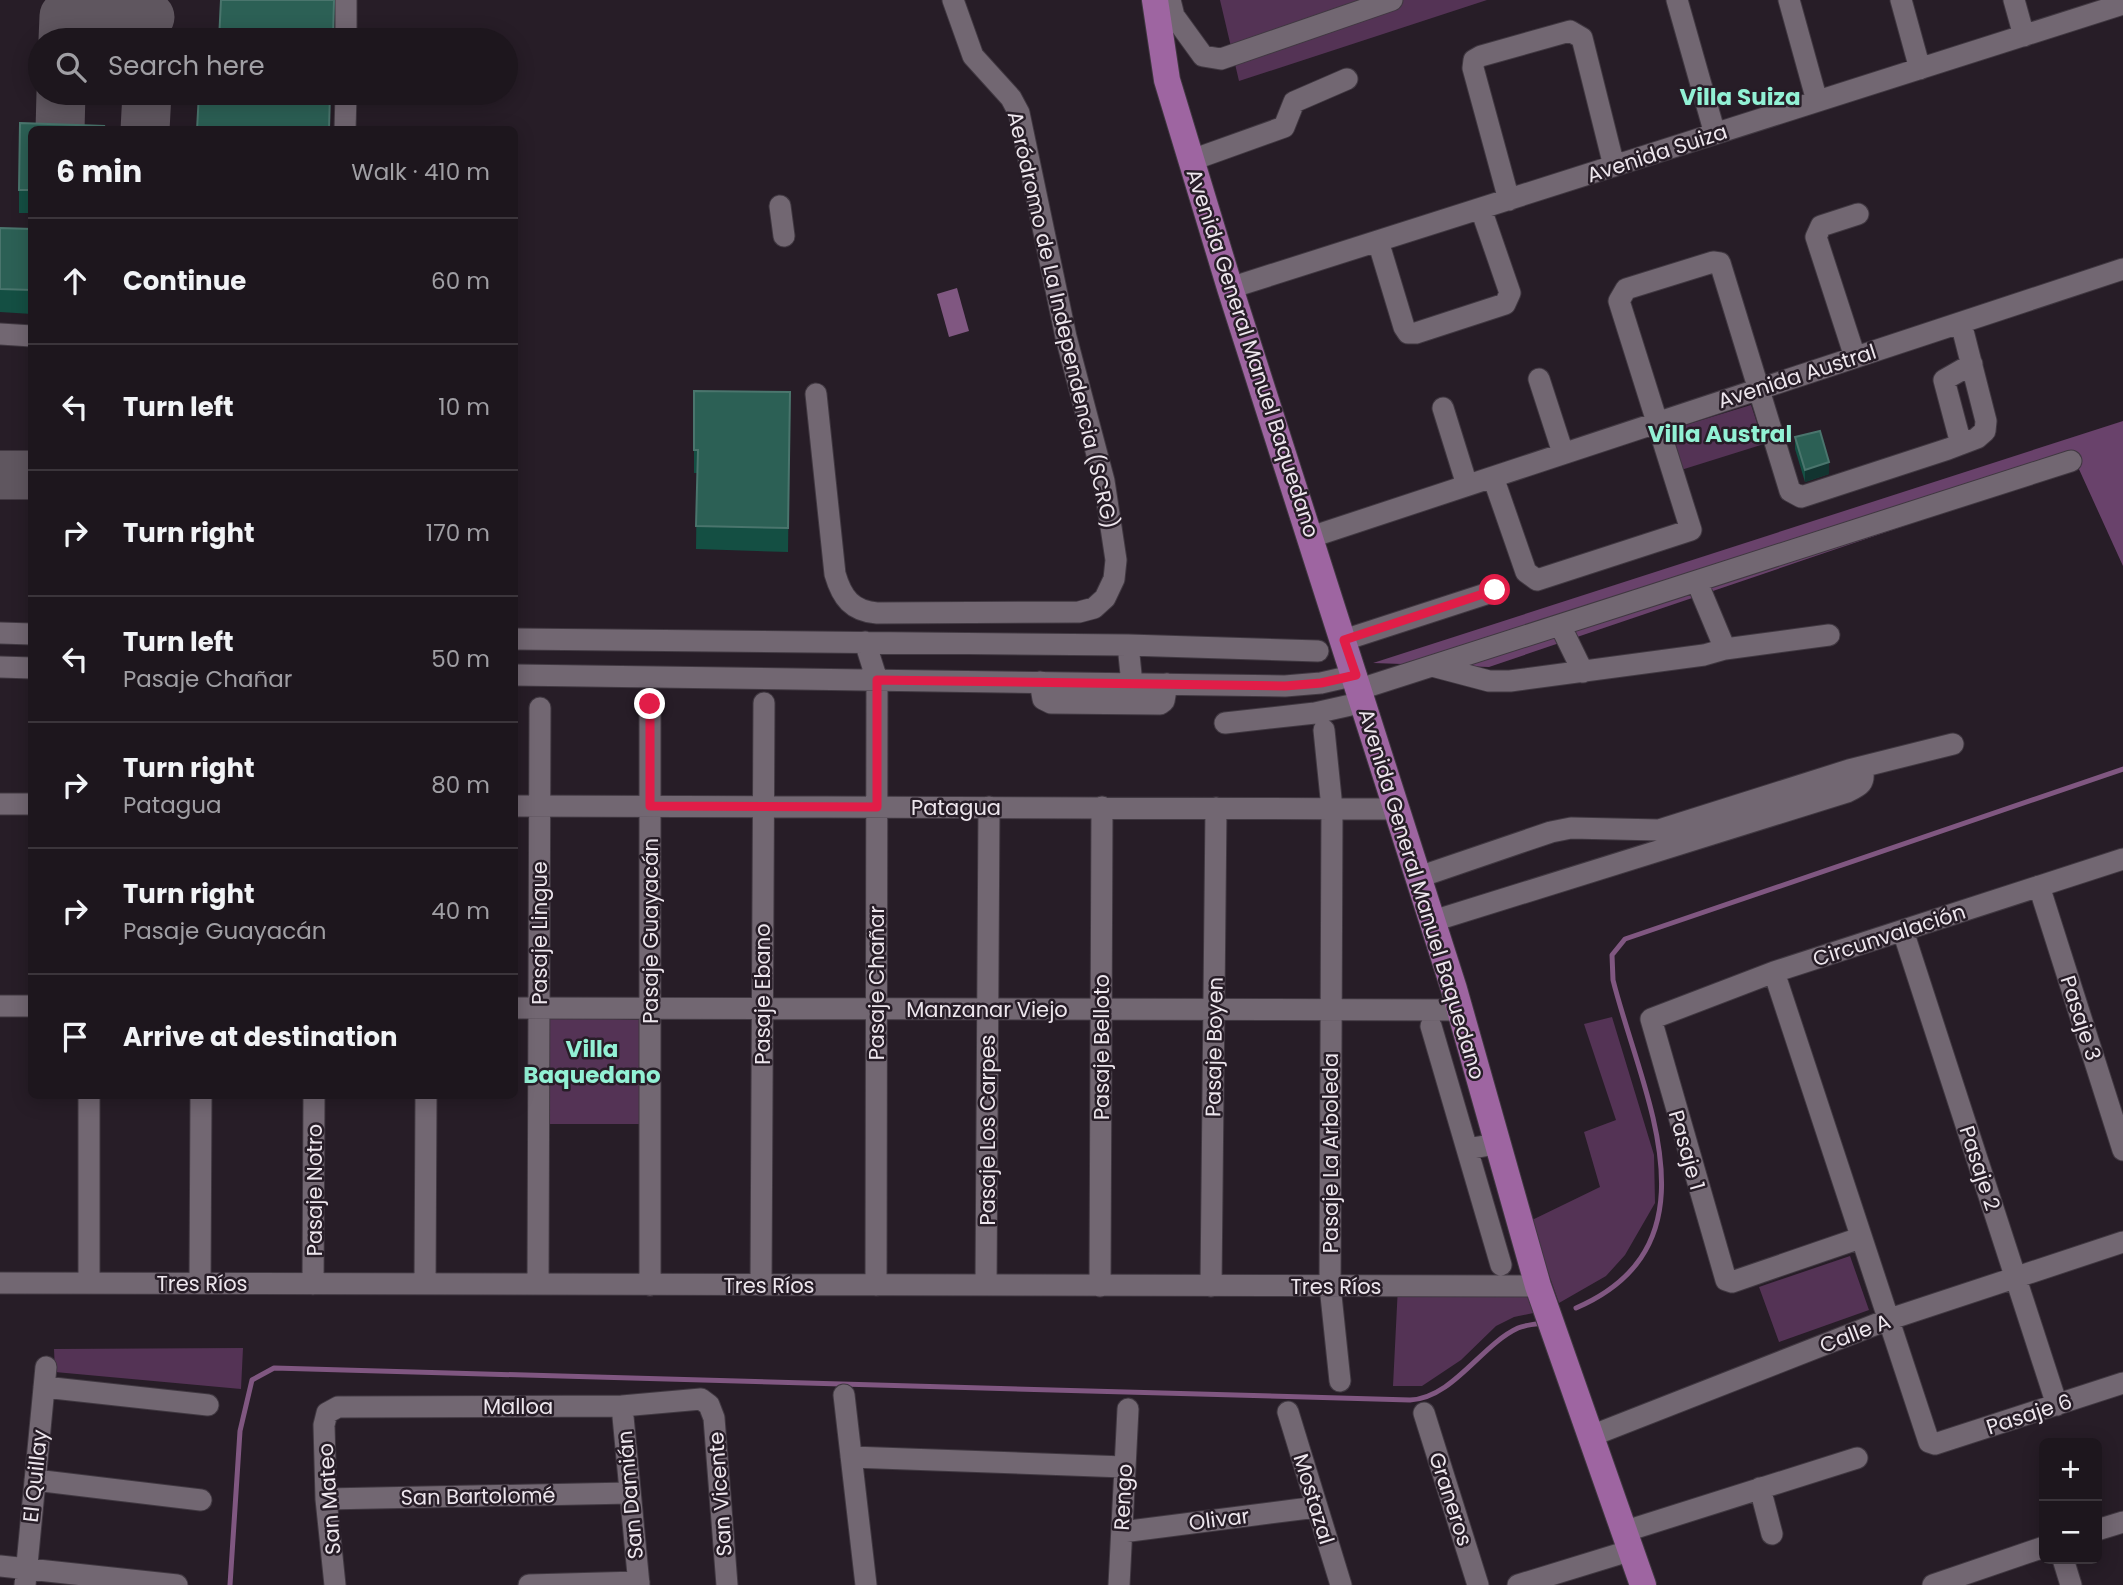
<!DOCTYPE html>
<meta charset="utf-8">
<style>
:root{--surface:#1d161d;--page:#251f26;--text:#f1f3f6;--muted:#a09fa4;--line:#3b353b}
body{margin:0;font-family:Poppins,sans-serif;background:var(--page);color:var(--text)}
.controls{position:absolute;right:21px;bottom:21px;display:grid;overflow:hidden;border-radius:10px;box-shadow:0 4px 18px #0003}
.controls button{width:63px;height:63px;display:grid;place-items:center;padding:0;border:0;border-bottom:2px solid var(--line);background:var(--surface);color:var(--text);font:35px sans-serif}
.stop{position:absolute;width:21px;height:21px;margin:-16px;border:5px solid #e11d48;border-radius:50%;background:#fff}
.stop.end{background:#e11d48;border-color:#fff;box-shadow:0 2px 7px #0008}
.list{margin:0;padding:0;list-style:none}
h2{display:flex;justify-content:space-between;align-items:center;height:91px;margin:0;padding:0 28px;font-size:30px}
h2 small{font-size:23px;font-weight:400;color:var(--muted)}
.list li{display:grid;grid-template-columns:46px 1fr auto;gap:21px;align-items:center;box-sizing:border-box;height:126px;padding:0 28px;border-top:2px solid var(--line)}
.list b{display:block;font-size:26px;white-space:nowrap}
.list p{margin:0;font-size:23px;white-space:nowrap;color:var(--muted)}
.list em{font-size:23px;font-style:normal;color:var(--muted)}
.icon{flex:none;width:38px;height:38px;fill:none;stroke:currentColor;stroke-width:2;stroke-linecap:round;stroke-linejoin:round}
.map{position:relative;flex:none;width:2123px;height:1585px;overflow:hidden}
.search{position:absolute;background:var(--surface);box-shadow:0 4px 18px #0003;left:28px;top:28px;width:490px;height:77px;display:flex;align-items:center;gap:18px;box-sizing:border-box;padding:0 24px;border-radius:38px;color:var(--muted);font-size:26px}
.panel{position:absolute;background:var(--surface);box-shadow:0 4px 18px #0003;left:28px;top:126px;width:490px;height:973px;border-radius:10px}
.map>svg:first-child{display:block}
</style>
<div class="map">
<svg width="2123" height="1585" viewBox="0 0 2123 1585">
<rect width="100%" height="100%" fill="#271d27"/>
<path fill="#543355" d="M 1220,0 L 1487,0 L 1239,81 Z
M 1751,405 L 1764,444 L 1681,470 L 1669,430 Z
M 549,1017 L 646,1020 L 645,1124 L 545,1124 Z
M 1612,1017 L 1654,1155 L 1655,1203 L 1625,1255 L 1606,1276 L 1559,1303 L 1530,1221 L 1600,1187 L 1584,1132 L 1616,1120 L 1584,1024 Z
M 1850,1256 L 1869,1310 L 1779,1342 L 1759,1287 Z
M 1398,1286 L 1530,1288 L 1538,1312 L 1514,1317 L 1496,1326 L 1461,1360 L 1422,1386 L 1393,1386 Z
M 243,1348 L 241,1389 L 55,1372 L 54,1349 Z"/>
<path fill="#69426b" d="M 2123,421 L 2123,566 L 2078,467 L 1489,667 L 1373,663 Z"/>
<path fill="#805781" d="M 957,288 L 969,331 L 949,337 L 937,294 Z"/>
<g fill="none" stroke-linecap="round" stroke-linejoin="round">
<path stroke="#805781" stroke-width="5" d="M 1576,1308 C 1724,1244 1641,1092 1613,980 L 1612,955 L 1625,939 L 2123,769
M 230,1585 L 240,1431 L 252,1380 L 274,1368 L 1410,1400 C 1453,1398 1481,1345 1518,1328 C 1525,1325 1536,1324 1544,1323"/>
<path stroke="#5f565f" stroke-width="49" d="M 63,40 L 64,16 L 150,17
M 60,130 L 61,93
M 145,130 L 147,93
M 0,475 L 32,475"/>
<g stroke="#403841" stroke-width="23">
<path id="minor" d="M 1170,0 L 1174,16 L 1203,56 L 1221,59 L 1392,0
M 1677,0 L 1715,134
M 1789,0 L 1817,101
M 1901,0 L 1920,69
M 2014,0 L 2024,36
M 346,40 L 346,0
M 345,130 L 346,93
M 1192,160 L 1284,127 L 1294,102 L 1347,79
M 1509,200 L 1473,68 L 1474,60 L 1481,56 L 1570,31 L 1582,38 L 1614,166
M 780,206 L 784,236
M 1378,241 L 1404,327 L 1408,333 L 1416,333 L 1505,304 L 1510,293 L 1481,209
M 1230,288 L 2123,4
M 0,334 L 32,336
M 1855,357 L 1816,237 L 1821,226 L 1858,214
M 1539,379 L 1563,453
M 816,394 L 835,574 C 842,598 852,611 877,613 L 1079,612 L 1094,608 L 1105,598 L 1114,579 L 1116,560 L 1104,481 L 1066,337 L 1019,113 L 1011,98 L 973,56 L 953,0
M 1443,408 L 1467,485
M 1961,444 L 1944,380 L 1972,364
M 1493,477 L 1526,572 L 1537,580 L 1691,530 L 1619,301 L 1626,289 L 1713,262 L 1720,263 L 1790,491 L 1801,497 L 1948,449 L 1977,438 L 1985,431 L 1986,421 L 1961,323
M 1311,537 L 2123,269
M 1561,627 L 1583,672
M 0,633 L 32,634
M 514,639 L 1128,645
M 1344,640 L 1495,591
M 865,642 L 877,680 L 876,1285
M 1725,649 L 1829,635
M 0,667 L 32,668
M 1436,667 L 1489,681 L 1510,681 L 1704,655 L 1725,649 L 1697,582
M 514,675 L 1285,686 L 1321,683 L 1356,675
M 1040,682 L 1043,699 L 1051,703 L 1160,704 L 1164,701 L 1167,684
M 1132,684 L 1128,645 L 1318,651
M 1360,689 L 2071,461
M 650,704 L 650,1285
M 1225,723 L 1315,713 L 1364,702
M 1324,730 L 1332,808 L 1330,1286 L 1340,1381
M 0,804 L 32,804
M 514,806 L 1398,809
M 1419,877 L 1551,832 L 1571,828 L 1659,830 L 1849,770 L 1953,744
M 2039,886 L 2123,1150
M 1433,921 L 1847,792 C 1860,786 1866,783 1862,768
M 1903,931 L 2057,1405
M 1774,972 L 1929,1442 L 1935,1444 L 2123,1383
M 0,1006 L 32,1006
M 514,1008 L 1459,1010
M 1431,1026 L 1467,1149
M 1496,1144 L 1467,1149 L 1501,1265
M 1860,1238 L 1732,1282 L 1726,1280 L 1651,1019 L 1774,972 L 2123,859
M 0,1283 L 1538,1286
M 89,1283 L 89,1096
M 200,1283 L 201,1096
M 313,1284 L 314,1096
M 425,1284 L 426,1096
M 538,1284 L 540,708
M 761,1285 L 764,703
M 986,1285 L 989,807
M 1100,1286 L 1102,807
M 1211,1286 L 1216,808
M 44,1387 L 208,1405
M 844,1395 L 866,1585
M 622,1406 L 639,1585
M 1288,1412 L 1341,1585
M 1424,1413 L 1478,1585
M 1591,1436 L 1887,1320 L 2123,1242
M 851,1457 L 1124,1467
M 35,1480 L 201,1500
M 1760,1488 L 1772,1534
M 326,1499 L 630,1493
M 2097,1530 L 2123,1522
M 1626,1531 L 1857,1458
M 1122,1532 L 1317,1507
M 2063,1559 L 2071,1585
M 0,1566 L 177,1585
M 25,1585 L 46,1367
M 335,1585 L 326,1499 L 324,1425 L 327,1413 L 338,1407 L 622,1406 L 701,1399 L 709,1405 L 714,1418 L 727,1585
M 529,1585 L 639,1582
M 1119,1585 L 1128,1409
M 1518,1585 L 1632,1550
M 1933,1585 L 2044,1547"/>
</g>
<g stroke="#403841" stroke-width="28">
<path id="major" d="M 1155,0 L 1167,80 L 1230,288 L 1454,989 L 1538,1286 L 1643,1585"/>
</g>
<use href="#minor" stroke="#726772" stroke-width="21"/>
<use href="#major" stroke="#9e65a1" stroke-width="26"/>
</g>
<path fill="#144f43" d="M 32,130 L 32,213 L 19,213 L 19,190 Z
M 0,228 L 32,229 L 32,314 L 0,312 Z
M 694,391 L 790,392 L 788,552 L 696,549 L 697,473 L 694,473 Z
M 1795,437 L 1829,474 L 1805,482 L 1795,449 Z"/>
<path fill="#123430" d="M 334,0 L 335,0 L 333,40 Z
M 1829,462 L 1829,474 L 1805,482 L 1805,470 Z"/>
<path fill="#2c6055" stroke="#4a756d" stroke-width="2" d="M 221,0 L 334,0 L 333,40 L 219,40 Z
M 199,93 L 330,93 L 329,130 L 197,130 Z
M 20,123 L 104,126 L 103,130 L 32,130 L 32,190 L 19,190 Z
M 0,228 L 32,229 L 32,290 L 0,289 Z
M 694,391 L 790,392 L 788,528 L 696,526 L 698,450 L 694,450 Z
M 1820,431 L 1829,462 L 1805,470 L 1795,437 Z"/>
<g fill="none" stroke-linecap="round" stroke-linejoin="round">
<path stroke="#e11d48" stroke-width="9" d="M 650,704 L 650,806 L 877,807 L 877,680 L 1285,686 L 1321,683 L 1356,675 L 1344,640 L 1495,590"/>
</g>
<g text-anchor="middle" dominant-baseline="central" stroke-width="5" stroke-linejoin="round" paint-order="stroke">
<g font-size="21" fill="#ede6ed" stroke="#271d27">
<text transform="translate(1657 153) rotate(-18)">Avenida Suiza</text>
<text transform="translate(1063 320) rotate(77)">Aeródromo de La Independencia (SCRG)</text>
<text transform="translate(1253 353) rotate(72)">Avenida General Manuel Baquedano</text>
<text transform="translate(1797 376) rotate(-18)">Avenida Austral</text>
<text x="956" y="807">Patagua</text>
<text transform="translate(1422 894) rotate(73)">Avenida General Manuel Baquedano</text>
<text transform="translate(650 931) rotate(-90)">Pasaje Guayacán</text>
<text transform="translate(539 933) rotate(-90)">Pasaje Lingue</text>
<text transform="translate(1889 935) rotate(-18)">Circunvalación</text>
<text transform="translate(876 983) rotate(-90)">Pasaje Chañar</text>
<text transform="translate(762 994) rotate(-90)">Pasaje Ebano</text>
<text x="987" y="1009">Manzanar Viejo</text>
<text transform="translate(2081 1018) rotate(72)">Pasaje 3</text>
<text transform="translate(1101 1047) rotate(-90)">Pasaje Belloto</text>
<text transform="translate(1214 1047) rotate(-89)">Pasaje Boyen</text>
<text transform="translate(987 1130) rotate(-90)">Pasaje Los Carpes</text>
<text transform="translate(1687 1150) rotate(74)">Pasaje 1</text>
<text transform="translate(1330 1153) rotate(-90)">Pasaje La Arboleda</text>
<text transform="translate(1980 1168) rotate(72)">Pasaje 2</text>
<text transform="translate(314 1190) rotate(-90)">Pasaje Notro</text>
<text x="202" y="1283">Tres Ríos</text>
<text x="769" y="1285">Tres Ríos</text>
<text x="1336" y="1286">Tres Ríos</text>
<text transform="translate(1855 1333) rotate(-21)">Calle A</text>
<text x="518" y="1406">Malloa</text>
<text transform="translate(2029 1414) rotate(-18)">Pasaje 6</text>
<text transform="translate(35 1476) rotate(-84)">El Quillay</text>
<text transform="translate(720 1494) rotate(-94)">San Vicente</text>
<text transform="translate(630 1495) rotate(-95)">San Damián</text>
<text transform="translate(478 1496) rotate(-1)">San Bartolomé</text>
<text transform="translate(1123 1497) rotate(-87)">Rengo</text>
<text transform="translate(329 1499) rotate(-94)">San Mateo</text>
<text transform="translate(1314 1499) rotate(73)">Mostazal</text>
<text transform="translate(1451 1499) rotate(72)">Graneros</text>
<text transform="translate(1219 1519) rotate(-7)">Olivar</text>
</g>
<g font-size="23" font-weight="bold" fill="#92f1d5" stroke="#271d27">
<text x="1740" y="97">Villa Suiza</text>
<text x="1720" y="434">Villa Austral</text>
<text x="592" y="1049">Villa<tspan x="592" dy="26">Baquedano</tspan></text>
</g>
</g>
</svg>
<div class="controls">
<button>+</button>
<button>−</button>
</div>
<div class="stop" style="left:1495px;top:590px"></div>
<div class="stop end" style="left:650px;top:704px"></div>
<div class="search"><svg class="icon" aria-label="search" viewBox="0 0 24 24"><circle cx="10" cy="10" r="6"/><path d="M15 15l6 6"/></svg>Search here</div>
<section class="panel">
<h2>6 min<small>Walk · 410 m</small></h2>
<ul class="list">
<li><svg class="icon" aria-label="ahead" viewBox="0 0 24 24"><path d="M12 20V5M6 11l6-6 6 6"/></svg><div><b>Continue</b></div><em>60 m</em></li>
<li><svg class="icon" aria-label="left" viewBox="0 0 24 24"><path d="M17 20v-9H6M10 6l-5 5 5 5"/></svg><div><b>Turn left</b></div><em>10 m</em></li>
<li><svg class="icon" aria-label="right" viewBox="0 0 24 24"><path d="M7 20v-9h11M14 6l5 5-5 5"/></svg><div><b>Turn right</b></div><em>170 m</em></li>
<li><svg class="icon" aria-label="left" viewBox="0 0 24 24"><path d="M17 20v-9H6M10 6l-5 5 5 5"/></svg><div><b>Turn left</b><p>Pasaje Chañar</p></div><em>50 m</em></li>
<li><svg class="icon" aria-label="right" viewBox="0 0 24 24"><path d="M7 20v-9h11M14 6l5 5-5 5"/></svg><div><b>Turn right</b><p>Patagua</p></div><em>80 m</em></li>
<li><svg class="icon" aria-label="right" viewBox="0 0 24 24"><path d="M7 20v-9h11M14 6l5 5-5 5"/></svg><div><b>Turn right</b><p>Pasaje Guayacán</p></div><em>40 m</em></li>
<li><svg class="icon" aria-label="arrive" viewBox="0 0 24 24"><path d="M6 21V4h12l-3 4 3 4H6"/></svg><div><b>Arrive at destination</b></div></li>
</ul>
</section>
</div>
